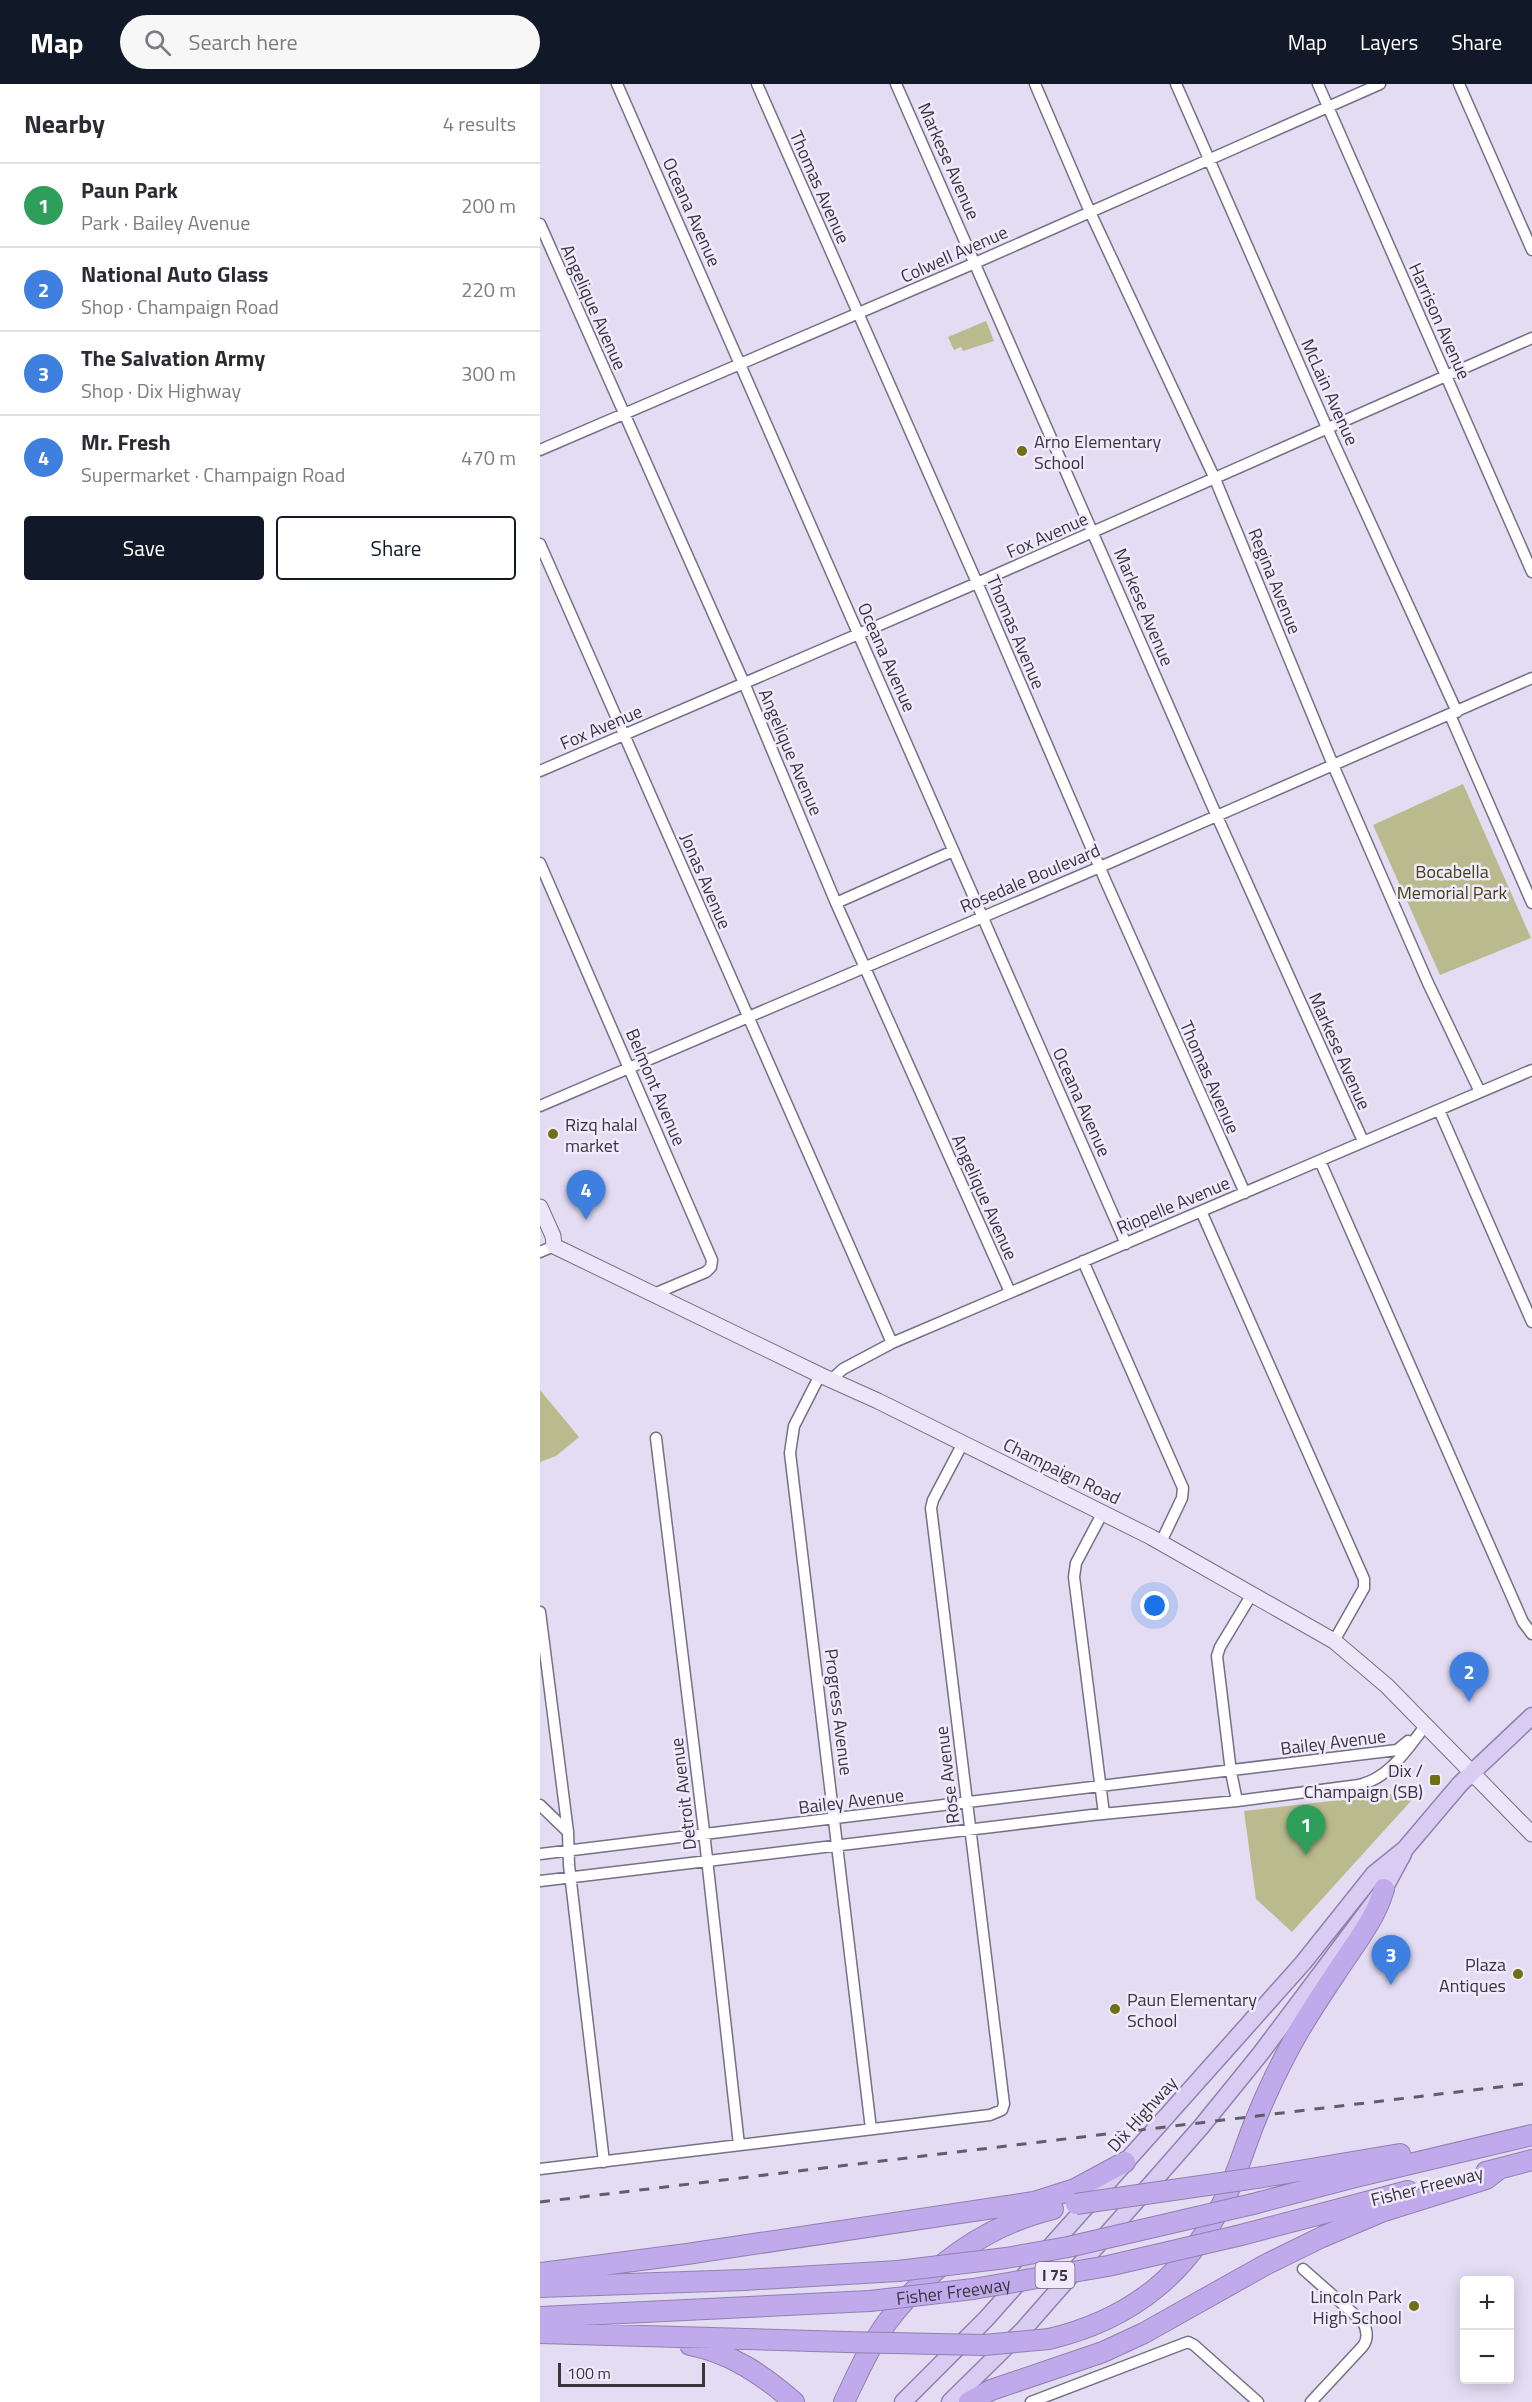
<!DOCTYPE html>
<meta charset="utf-8">
<style>
:root{--surface:#fff;--page:#f7f7f7;--text:#2b2b33;--muted:#7c7c81;--line:#e1e1e2;--accent:#111827}
body{margin:0;font-family:"Titillium Web",sans-serif;background:var(--page);color:var(--text)}
.controls{position:absolute;right:18px;bottom:18px;display:grid;overflow:hidden;border-radius:6px;box-shadow:0 3px 15px #0003}
.controls button{width:54px;height:54px;display:grid;place-items:center;padding:0;border:0;border-bottom:2px solid var(--line);background:var(--surface);color:var(--text);font:30px sans-serif}
.scale{position:absolute;left:18px;bottom:15px;width:147px;box-sizing:border-box;padding-left:6px;border:3px solid #38353e;border-top:0;font-size:16px;line-height:21px;white-space:nowrap;color:#38353e;-webkit-text-stroke:4px #f0eafc;paint-order:stroke}
.you{position:absolute;left:615px;top:1522px;width:21px;height:21px;margin:-15px;border:4px solid #fff;border-radius:50%;background:#1a73e8;box-shadow:0 0 0 9px #1a73e833}
.badge{display:grid;place-items:center;width:39px;height:39px;border-radius:50%;background:var(--accent);color:#fff;font-size:20px;font-weight:700}
.pin{position:absolute;translate:-50% -50px;filter:drop-shadow(0 2px 3px #0008)}
.pin::after{content:'';position:absolute;top:32px;width:21px;height:18px;background:inherit;clip-path:polygon(0 0,100% 0,50% 100%)}
.list{margin:0;padding:0;list-style:none}
h2{display:flex;justify-content:space-between;align-items:center;height:78px;margin:0;padding:0 24px;font-size:26px}
h2 small{font-size:20px;font-weight:400;color:var(--muted)}
.list li{display:grid;grid-template-columns:39px 1fr auto;gap:18px;align-items:center;box-sizing:border-box;height:84px;padding:0 24px;border-top:2px solid var(--line)}
.list b{display:block;font-size:22px;white-space:nowrap}
.list p{margin:0;font-size:20px;white-space:nowrap;color:var(--muted)}
.list em{font-size:20px;font-style:normal;color:var(--muted)}
.actions{display:flex;gap:12px;padding:18px 24px}
.actions a{flex:1;padding:14px 0;border:2px solid var(--accent);border-radius:6px;text-align:center;font-size:21px;color:var(--accent)}
.actions .main{background:var(--accent);color:#fff}
.icon{flex:none;width:33px;height:33px;fill:none;stroke:currentColor;stroke-width:2;stroke-linecap:round;stroke-linejoin:round}
.map{position:relative;flex:none;width:992px;height:2318px;overflow:hidden}
header{display:flex;align-items:center;gap:36px;box-sizing:border-box;height:84px;padding:0 30px;background:var(--accent);color:#fff}
header strong{font-size:28px}
nav{display:flex;gap:33px;margin-inline-start:auto;font-size:21px}
.search{width:420px;height:54px;background:var(--page);display:flex;align-items:center;gap:15px;box-sizing:border-box;padding:0 21px;border-radius:33px;color:var(--muted);font-size:22px}
main{display:flex}
aside{flex:1;background:var(--surface)}
.map>svg:first-child{display:block}
</style>
<header>
<strong>Map</strong>
<div class="search"><svg class="icon" aria-label="search" viewBox="0 0 24 24"><circle cx="10" cy="10" r="6"/><path d="M15 15l6 6"/></svg>Search here</div>
<nav><a>Map</a><a>Layers</a><a>Share</a></nav>
</header>
<main>
<aside>
<h2>Nearby<small>4 results</small></h2>
<ul class="list">
<li><span class="badge" style="background:#2e9e5b">1</span><div><b>Paun Park</b><p>Park · Bailey Avenue</p></div><em>200 m</em></li>
<li><span class="badge" style="background:#3f7fe0">2</span><div><b>National Auto Glass</b><p>Shop · Champaign Road</p></div><em>220 m</em></li>
<li><span class="badge" style="background:#3f7fe0">3</span><div><b>The Salvation Army</b><p>Shop · Dix Highway</p></div><em>300 m</em></li>
<li><span class="badge" style="background:#3f7fe0">4</span><div><b>Mr. Fresh</b><p>Supermarket · Champaign Road</p></div><em>470 m</em></li>
</ul>
<div class="actions"><a class="main">Save</a><a>Share</a></div>
</aside>
<div class="map">
<svg width="992" height="2318" viewBox="0 0 992 2318">
<rect width="100%" height="100%" fill="#e3dcf3"/>
<path fill="#b9bb8e" d="M 446,237 L 454,257 L 423,267 L 421,263 L 414,266 L 408,253 Z
M 923,700 L 991,854 L 900,891 L 833,741 Z
M 0,1306 L 39,1353 L 16,1372 L 0,1378 Z
M 880,1707 L 752,1848 L 716,1815 L 704,1727 Z"/>
<g fill="none" stroke-linecap="round" stroke-linejoin="round">
<g stroke="#767084" stroke-width="13">
<path id="street" d="M 77,0 L 586,1160
M 217,0 L 442,510 L 566,798 L 705,1109
M 356,0 L 671,719 L 823,1057
M 495,0 L 550,128 L 675,395 L 793,681 L 888,899 L 940,1008
M 636,0 L 788,346 L 917,628
M 778,0 L 992,488
M 919,0 L 992,166
M 0,140 L 204,599 L 296,819 L 470,1208
M 0,366 L 435,179 L 840,0
M 0,460 L 352,1259
M 910,631 L 992,819
M 0,687 L 437,499 L 992,254
M 0,779 L 172,1176 L 171,1183 L 166,1188 L 114,1210
M 296,819 L 413,767
M 0,1022 L 560,783 L 992,594
M 899,1026 L 992,1238
M 780,1077 L 983,1538 L 992,1550
M 661,1127 L 824,1495 L 824,1504 L 794,1557
M 0,1168 L 14,1162
M 543,1177 L 643,1404 L 642,1414 L 621,1458
M 280,1291 L 254,1342 L 250,1369 L 331,2045
M 292,1295 L 303,1285 L 352,1259 L 992,986
M 116,1354 L 163,1739 L 199,2061
M 563,1428 L 536,1479 L 534,1493 L 564,1730
M 0,1528 L 28,1748
M 697,1717 L 691,1688 L 677,1572 L 680,1563 L 712,1510
M 0,1721 L 28,1748 L 29,1781 L 64,2078
M 0,1770 L 857,1666 L 868,1657
M 0,1797 L 552,1731 L 697,1717 L 819,1701 C 850,1694 867,1665 886,1641
M 0,2085 L 450,2031 L 462,2026 L 464,2020 L 391,1424 L 393,1416 L 423,1359
M 763,2185 L 823,2238 C 827,2246 829,2254 823,2262 L 771,2318
M 491,2318 L 648,2258 L 654,2261 L 718,2318"/>
</g>
<g stroke="#767084" stroke-width="17">
<path id="secondary" d="M 0,1123 L 13,1152 L 14,1162 L 280,1291 L 338,1317 L 611,1453 L 794,1557 L 847,1602 L 992,1750"/>
</g>
<g stroke="#9081ae" stroke-width="19">
<path id="primary" d="M 363,2318 L 446,2235 L 763,1879 L 834,1790 L 865,1765 L 920,1700 L 992,1632
M 410,2318 L 483,2246 L 661,2043 L 721,1969 L 844,1805 L 863,1770"/>
</g>
<g stroke="#9081ae" stroke-width="22">
<path id="highway" d="M 946,2088 L 992,2076
M 723,2093 L 860,2070
M 713,2120 L 811,2094 L 992,2051
M 697,2152 L 868,2107
M 0,2189 L 147,2170 L 494,2118 L 535,2105 L 585,2078
M 0,2203 L 204,2196 L 358,2187
M 0,2233 L 330,2217
M 0,2249 L 306,2258
M 509,2255 C 594,2235 651,2187 688,2108 C 699,2084 706,2059 716,2035 C 726,2010 738,1985 751,1961 C 766,1933 784,1907 802,1880 C 818,1856 836,1833 844,1805
M 150,2261 C 191,2269 223,2291 254,2318
M 304,2318 C 317,2291 330,2261 348,2237 C 389,2183 446,2141 513,2125
M 429,2318 L 451,2306 L 563,2268 L 604,2249 L 725,2181 L 782,2153 L 841,2128 L 946,2095 L 959,2085"/>
</g>
<use href="#street" stroke="#fff" stroke-width="10"/>
<use href="#secondary" stroke="#ece6f9" stroke-width="15"/>
<use href="#primary" stroke="#d9ccf3" stroke-width="16"/>
<use href="#highway" stroke="#c0aaeb" stroke-width="20"/>
<path stroke="#615d69" stroke-width="3" stroke-dasharray="10 10" stroke-linecap="butt" d="M 0,2118 L 992,1999"/>
<g stroke="#9081ae" stroke-width="22" stroke-linecap="butt">
<g id="highway-bridge">
<path d="M 536,2120 L 723,2093"/>
<path d="M 358,2187 L 466,2174 L 528,2163 L 713,2120"/>
<path id="s1" d="M 330,2217 L 433,2205 L 568,2182 L 697,2152"/>
<path d="M 306,2258 L 444,2261 L 509,2255"/>
</g>
</g>
<use href="#highway-bridge" stroke="#c0aaeb" stroke-width="20"/>
</g>
<g fill="#6f7013" stroke="#f0eafc" stroke-width="2">
<circle cx="482" cy="367" r="6"/>
<circle cx="13" cy="1050" r="6"/>
<rect x="889" y="1690" width="12" height="12" rx="3"/>
<circle cx="978" cy="1890" r="6"/>
<circle cx="575" cy="1925" r="6"/>
<circle cx="874" cy="2222" r="6"/>
</g>
<g text-anchor="middle" dominant-baseline="central" stroke-width="5" stroke-linejoin="round" paint-order="stroke">
<rect fill="#f0eafc" stroke="#6f6b77" stroke-width="1.5" x="495.5" y="2178" width="39" height="26" rx="4.5"/>
<g font-size="16" font-weight="bold" fill="#38353e">
<text x="515" y="2191">I 75</text>
</g>
<g font-size="18" fill="#38353e" stroke="#f0eafc">
<text transform="translate(409 77) rotate(66)">Markese Avenue</text>
<text transform="translate(280 103) rotate(66)">Thomas Avenue</text>
<text transform="translate(152 128) rotate(66)">Oceana Avenue</text>
<text transform="translate(414 170) rotate(-24)">Colwell Avenue</text>
<text transform="translate(54 223) rotate(66)">Angelique Avenue</text>
<text transform="translate(900 237) rotate(66)">Harrison Avenue</text>
<text transform="translate(790 308) rotate(66)">McLain Avenue</text>
<text transform="translate(507 451) rotate(-24)">Fox Avenue</text>
<text transform="translate(735 497) rotate(68)">Regina Avenue</text>
<text transform="translate(604 523) rotate(67)">Markese Avenue</text>
<text transform="translate(476 548) rotate(67)">Thomas Avenue</text>
<text transform="translate(347 573) rotate(66)">Oceana Avenue</text>
<text transform="translate(61 643) rotate(-23)">Fox Avenue</text>
<text transform="translate(251 668) rotate(67)">Angelique Avenue</text>
<text transform="translate(490 794) rotate(-23)">Rosedale Boulevard</text>
<text transform="translate(166 797) rotate(67)">Jonas Avenue</text>
<text transform="translate(800 967) rotate(66)">Markese Avenue</text>
<text transform="translate(670 993) rotate(66)">Thomas Avenue</text>
<text transform="translate(116 1003) rotate(67)">Belmont Avenue</text>
<text transform="translate(542 1018) rotate(66)">Oceana Avenue</text>
<text transform="translate(445 1113) rotate(66)">Angelique Avenue</text>
<text transform="translate(633 1121) rotate(-23)">Riopelle Avenue</text>
<text transform="translate(522 1387) rotate(26)">Champaign Road</text>
<text transform="translate(299 1628) rotate(83)">Progress Avenue</text>
<text transform="translate(793 1658) rotate(-7)">Bailey Avenue</text>
<text transform="translate(407 1691) rotate(-97)">Rose Avenue</text>
<text transform="translate(143 1710) rotate(-97)">Detroit Avenue</text>
<text transform="translate(311 1717) rotate(-7)">Bailey Avenue</text>
<text transform="translate(602 2030) rotate(-48)">Dix Highway</text>
<text transform="translate(887 2102) rotate(-14)">Fisher Freeway</text>
<text stroke="none"><textPath href="#s1" startOffset="84">Fisher Freeway</textPath></text>
</g>
<g font-size="18" fill="#38353e" stroke="#f0eafc" text-anchor="start">
<text x="494" y="357">Arno Elementary<tspan x="494" dy="21">School</tspan></text>
<text x="25" y="1040">Rizq halal<tspan x="25" dy="21">market</tspan></text>
<text x="883" y="1686" text-anchor="end">Dix /<tspan x="883" dy="21">Champaign (SB)</tspan></text>
<text x="966" y="1880" text-anchor="end">Plaza<tspan x="966" dy="21">Antiques</tspan></text>
<text x="587" y="1915">Paun Elementary<tspan x="587" dy="21">School</tspan></text>
<text x="862" y="2212" text-anchor="end">Lincoln Park<tspan x="862" dy="21">High School</tspan></text>
</g>
<g font-size="18" fill="#42430f" stroke="#f0eafc">
<text x="912" y="787">Bocabella<tspan x="912" dy="21">Memorial Park</tspan></text>
</g>
</g>
</svg>
<div class="controls">
<button>+</button>
<button>−</button>
</div>
<div class="scale">100 m</div>
<div class="you"></div>
<div class="pin badge" style="left:766px;top:1771px;background:#2e9e5b">1</div>
<div class="pin badge" style="left:929px;top:1618px;background:#3f7fe0">2</div>
<div class="pin badge" style="left:851px;top:1901px;background:#3f7fe0">3</div>
<div class="pin badge" style="left:46px;top:1136px;background:#3f7fe0">4</div>
</div>
</main>
